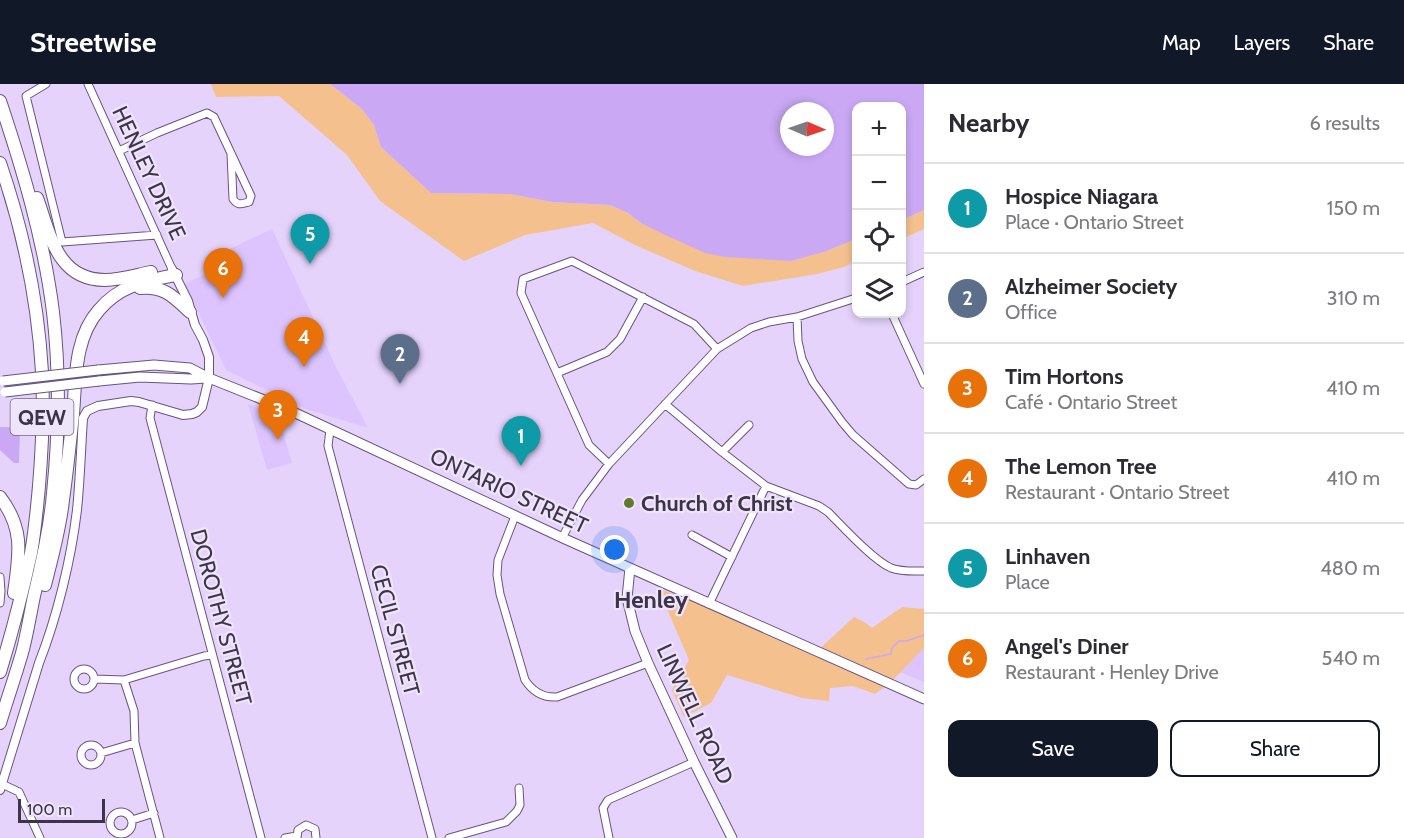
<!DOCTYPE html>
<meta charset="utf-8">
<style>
:root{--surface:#fff;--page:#f7f7f7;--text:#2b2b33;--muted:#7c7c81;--line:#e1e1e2;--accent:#111827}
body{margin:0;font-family:Cabin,sans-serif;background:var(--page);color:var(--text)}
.controls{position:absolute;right:18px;top:18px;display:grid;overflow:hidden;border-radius:12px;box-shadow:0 3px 9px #0003}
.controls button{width:54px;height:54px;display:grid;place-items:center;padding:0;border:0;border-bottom:2px solid var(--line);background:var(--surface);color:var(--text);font:30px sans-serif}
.compass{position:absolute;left:780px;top:18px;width:54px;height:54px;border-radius:50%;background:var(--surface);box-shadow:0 3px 9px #0003;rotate:92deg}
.scale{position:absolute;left:18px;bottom:15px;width:87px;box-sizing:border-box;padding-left:6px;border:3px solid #3d3449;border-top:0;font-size:16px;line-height:21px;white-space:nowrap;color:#3d3449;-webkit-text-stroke:4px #eee5fa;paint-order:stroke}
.you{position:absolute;left:615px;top:466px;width:21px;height:21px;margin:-15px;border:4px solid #fff;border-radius:50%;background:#1a73e8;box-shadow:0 0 0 9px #1a73e833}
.badge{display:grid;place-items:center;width:39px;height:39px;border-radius:50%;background:var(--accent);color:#fff;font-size:20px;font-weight:700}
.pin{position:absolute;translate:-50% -50px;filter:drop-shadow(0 2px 3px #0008)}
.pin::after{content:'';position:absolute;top:32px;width:21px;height:18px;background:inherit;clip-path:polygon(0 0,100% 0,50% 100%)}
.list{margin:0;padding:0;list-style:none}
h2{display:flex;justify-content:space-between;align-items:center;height:78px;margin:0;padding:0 24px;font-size:26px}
h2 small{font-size:20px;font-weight:400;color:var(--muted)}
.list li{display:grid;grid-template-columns:39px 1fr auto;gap:18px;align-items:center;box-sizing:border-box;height:90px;padding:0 24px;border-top:2px solid var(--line)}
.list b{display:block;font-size:22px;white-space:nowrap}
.list p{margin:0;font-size:20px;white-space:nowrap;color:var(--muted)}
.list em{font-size:20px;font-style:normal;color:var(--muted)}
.actions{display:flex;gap:12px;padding:18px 24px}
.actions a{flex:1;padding:14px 0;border:2px solid var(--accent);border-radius:12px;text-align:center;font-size:21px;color:var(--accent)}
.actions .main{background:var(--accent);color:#fff}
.icon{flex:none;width:33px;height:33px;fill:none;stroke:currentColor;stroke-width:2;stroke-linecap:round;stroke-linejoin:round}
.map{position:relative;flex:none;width:924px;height:754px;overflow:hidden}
header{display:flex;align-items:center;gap:36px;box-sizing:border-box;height:84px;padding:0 30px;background:var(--accent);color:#fff}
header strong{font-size:28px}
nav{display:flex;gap:33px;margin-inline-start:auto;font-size:21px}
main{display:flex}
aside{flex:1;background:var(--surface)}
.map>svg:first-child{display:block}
</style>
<header>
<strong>Streetwise</strong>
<nav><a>Map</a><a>Layers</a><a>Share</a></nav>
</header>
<main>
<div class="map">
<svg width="924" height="754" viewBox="0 0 924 754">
<rect width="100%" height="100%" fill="#e5d3fc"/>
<path fill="#ddc4fe" d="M 272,145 L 337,285 L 368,344 L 306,325 L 226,286 L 185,200 L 227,179 L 223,168 Z
M 248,320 L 278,331 L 292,379 L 267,386 Z
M 924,564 L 924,598 L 900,588 Z"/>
<path fill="#f4c08e" d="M 211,0 L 330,0 L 362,25 L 374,41 L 381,63 L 431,109 L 510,110 L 552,118 L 610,121 L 628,129 L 641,139 L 791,177 L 824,168 L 856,155 L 856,177 L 844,183 L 817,190 L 743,202 L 695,187 L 635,161 L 593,139 L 525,151 L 464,177 L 380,117 L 347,71 L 279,12 L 216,13 Z
M 924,126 L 924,145 L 902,155 L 902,136 Z
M 658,504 L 817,567 L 854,533 L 866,539 L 872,544 L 902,523 L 924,525 L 924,564 L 889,600 L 875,610 L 853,602 L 830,604 L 829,617 L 802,614 L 727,591 L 711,619 L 684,633 L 672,606 L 689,576 Z"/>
<path fill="#caa8f4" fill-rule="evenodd" d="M 330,0 L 924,0 L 924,126 L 902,136 L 902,22 L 856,22 L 856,155 L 824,168 L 791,177 L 725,173 L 705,169 L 661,149 L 641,139 L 628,129 L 610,121 L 552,118 L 510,110 L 431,109 L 381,63 L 374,41 L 362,25 ZM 789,27 L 825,27 L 825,63 L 789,63 Z
M 0,343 L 16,343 L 20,346 L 19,379 L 14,379 L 0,366 Z"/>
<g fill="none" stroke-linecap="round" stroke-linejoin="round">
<path stroke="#caa8f4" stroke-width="1.5" d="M 866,575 L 891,570 L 892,564 L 899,557 L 906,557 L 924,551"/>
<g stroke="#685480" stroke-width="9">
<path id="minor" d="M 46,0 L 26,12 L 62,158 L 157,151
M 88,0 L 172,185
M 119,67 L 157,49 L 207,29 L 214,33 L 251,112 L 249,118 C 241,120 238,122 233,115 L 231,70
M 902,198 L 924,188
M 892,230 L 924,300
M 797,233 L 798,257 L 802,275 L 813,298 L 842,338 L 853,351 L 909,400 L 916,401 L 924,395
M 557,289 L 607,268 L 620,255 L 643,213
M 665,320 L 722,368 L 766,402 L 819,422 L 828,428 C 843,443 873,476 891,484 C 902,488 913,487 924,487
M 152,321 L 150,334 L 261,754
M 330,346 L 328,362 L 432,754
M 722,368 L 749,341
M 609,380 L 589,361 L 521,209 L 523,195 L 572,177 L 694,240 L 717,265
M 515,432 L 498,476 L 497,491 L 500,510 L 525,596 C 533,608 543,614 557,613 L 648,579
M 692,451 L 732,473
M 562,454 L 582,416 L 609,380 L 717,265 L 751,244 L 769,238 L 797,233 L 856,214
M 0,493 L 1,507 L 0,519
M 709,520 L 766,402
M74 595a10 10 0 1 1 20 0a10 10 0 1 1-20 0Z
M 94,595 L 124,596 L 204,572 L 212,571
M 124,596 L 134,627 L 135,659 L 160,754
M81 671a10 10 0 1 1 20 0a10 10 0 1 1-20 0Z
M 101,669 L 135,659
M 2,700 L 19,708 L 40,754
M110 739a11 11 0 1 1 22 0a11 11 0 1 1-22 0Z
M 132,736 L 154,729
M 285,754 L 297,752
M 297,754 L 298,746 L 306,741 L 315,745 L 316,754
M 449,754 L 506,738 L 517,727 L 520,721 L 519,704
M 609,754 L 603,724 L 608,716 L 694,678"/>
</g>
<g stroke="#685480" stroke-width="10">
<path id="tertiary" d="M 0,706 L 39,579 C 57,533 71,476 77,426 C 80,396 81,365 83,334 L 87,327 L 98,322 L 131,317 L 139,318 L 183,331 L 192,330 L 197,328 L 202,323 L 209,294 L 209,273 L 203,256 L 195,241 L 188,217 L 172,185"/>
</g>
<g stroke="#685480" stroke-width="11">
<path id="secondary" d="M 98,286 L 154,281 L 190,284 L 209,294 L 289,326 L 565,455 L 924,615
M 99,297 L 140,293 L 191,295 L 207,294
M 630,484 L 627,514 L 635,547 L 648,579 L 694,678 L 732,754"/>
</g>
<g stroke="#685480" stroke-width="14">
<path id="motorway" d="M 0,17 C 23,86 44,156 53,228 C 60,288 59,350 53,409 C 50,444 42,478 34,512 C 30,531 27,551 22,569 C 15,593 7,616 0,639
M 0,79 C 23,146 38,217 42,288 C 44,324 42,365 39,402 C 37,424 35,447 31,469 C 22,510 12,549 0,588
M 37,114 C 50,150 57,196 105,196 C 120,196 136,191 151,188
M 140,204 C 164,202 173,212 190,228
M 0,413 C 25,446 19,471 14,509
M 45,501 C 52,473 60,445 63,416 C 67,388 70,359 73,330 C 76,295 74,254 99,226 C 120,201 145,197 176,191"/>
</g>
<use href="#minor" stroke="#fff" stroke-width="7"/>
<use href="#tertiary" stroke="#fff" stroke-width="8"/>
<use href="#secondary" stroke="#fff" stroke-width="9"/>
<use href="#motorway" stroke="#fff" stroke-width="12"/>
<g stroke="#685480" stroke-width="11" stroke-linecap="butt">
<path id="secondary-bridge" d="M 3,297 L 98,286
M 5,308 L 99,297"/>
</g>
<use href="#secondary-bridge" stroke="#fff" stroke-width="9"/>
</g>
<circle fill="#61792b" stroke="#eee5fa" stroke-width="2" cx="629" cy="419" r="6"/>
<g text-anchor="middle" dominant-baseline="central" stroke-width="4.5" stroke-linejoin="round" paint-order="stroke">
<rect fill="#eee5fa" stroke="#72697e" stroke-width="1.5" x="10.5" y="315" width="63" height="36" rx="4.5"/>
<g font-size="21" font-weight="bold" fill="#3d3449">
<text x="42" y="333">QEW</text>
</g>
<g font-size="22" fill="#3d3449" stroke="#eee5fa">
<text transform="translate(149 89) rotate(65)">HENLEY DRIVE</text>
<text transform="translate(509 407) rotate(25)">ONTARIO STREET</text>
<text transform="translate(221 533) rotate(75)">DOROTHY STREET</text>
<text transform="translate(395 546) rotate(75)">CECIL STREET</text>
<text transform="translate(695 630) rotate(65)">LINWELL ROAD</text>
</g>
<g font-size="22" font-weight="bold" fill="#3d3449" stroke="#eee5fa" text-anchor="start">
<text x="641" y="419">Church of Christ</text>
</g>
<g font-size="24" font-weight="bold" fill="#3d3449" stroke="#eee5fa">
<text x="651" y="515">Henley</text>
</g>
</g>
</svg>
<div class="controls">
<button>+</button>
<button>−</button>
<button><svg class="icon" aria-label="locate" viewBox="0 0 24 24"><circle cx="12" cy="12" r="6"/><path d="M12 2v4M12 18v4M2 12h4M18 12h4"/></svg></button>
<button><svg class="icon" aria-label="layers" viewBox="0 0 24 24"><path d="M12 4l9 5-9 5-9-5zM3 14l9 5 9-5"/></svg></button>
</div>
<svg class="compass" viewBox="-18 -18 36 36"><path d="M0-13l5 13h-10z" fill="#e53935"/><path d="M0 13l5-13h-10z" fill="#7c7c81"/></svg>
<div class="scale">100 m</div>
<div class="you"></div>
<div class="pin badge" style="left:521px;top:382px;background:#0f9aa8">1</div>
<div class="pin badge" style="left:400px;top:300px;background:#5c6f8a">2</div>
<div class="pin badge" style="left:278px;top:356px;background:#e8710a">3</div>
<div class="pin badge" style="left:304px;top:283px;background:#e8710a">4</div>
<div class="pin badge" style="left:310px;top:180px;background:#0f9aa8">5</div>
<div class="pin badge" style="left:223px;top:214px;background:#e8710a">6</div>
</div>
<aside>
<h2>Nearby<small>6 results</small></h2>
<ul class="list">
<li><span class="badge" style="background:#0f9aa8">1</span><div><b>Hospice Niagara</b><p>Place · Ontario Street</p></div><em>150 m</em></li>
<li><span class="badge" style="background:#5c6f8a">2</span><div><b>Alzheimer Society</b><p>Office</p></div><em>310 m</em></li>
<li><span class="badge" style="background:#e8710a">3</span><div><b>Tim Hortons</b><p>Café · Ontario Street</p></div><em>410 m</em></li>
<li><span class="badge" style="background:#e8710a">4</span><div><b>The Lemon Tree</b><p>Restaurant · Ontario Street</p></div><em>410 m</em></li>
<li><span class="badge" style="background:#0f9aa8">5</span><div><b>Linhaven</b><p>Place</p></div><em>480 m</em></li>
<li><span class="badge" style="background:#e8710a">6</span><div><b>Angel's Diner</b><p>Restaurant · Henley Drive</p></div><em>540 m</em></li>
</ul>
<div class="actions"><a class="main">Save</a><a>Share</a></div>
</aside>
</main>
